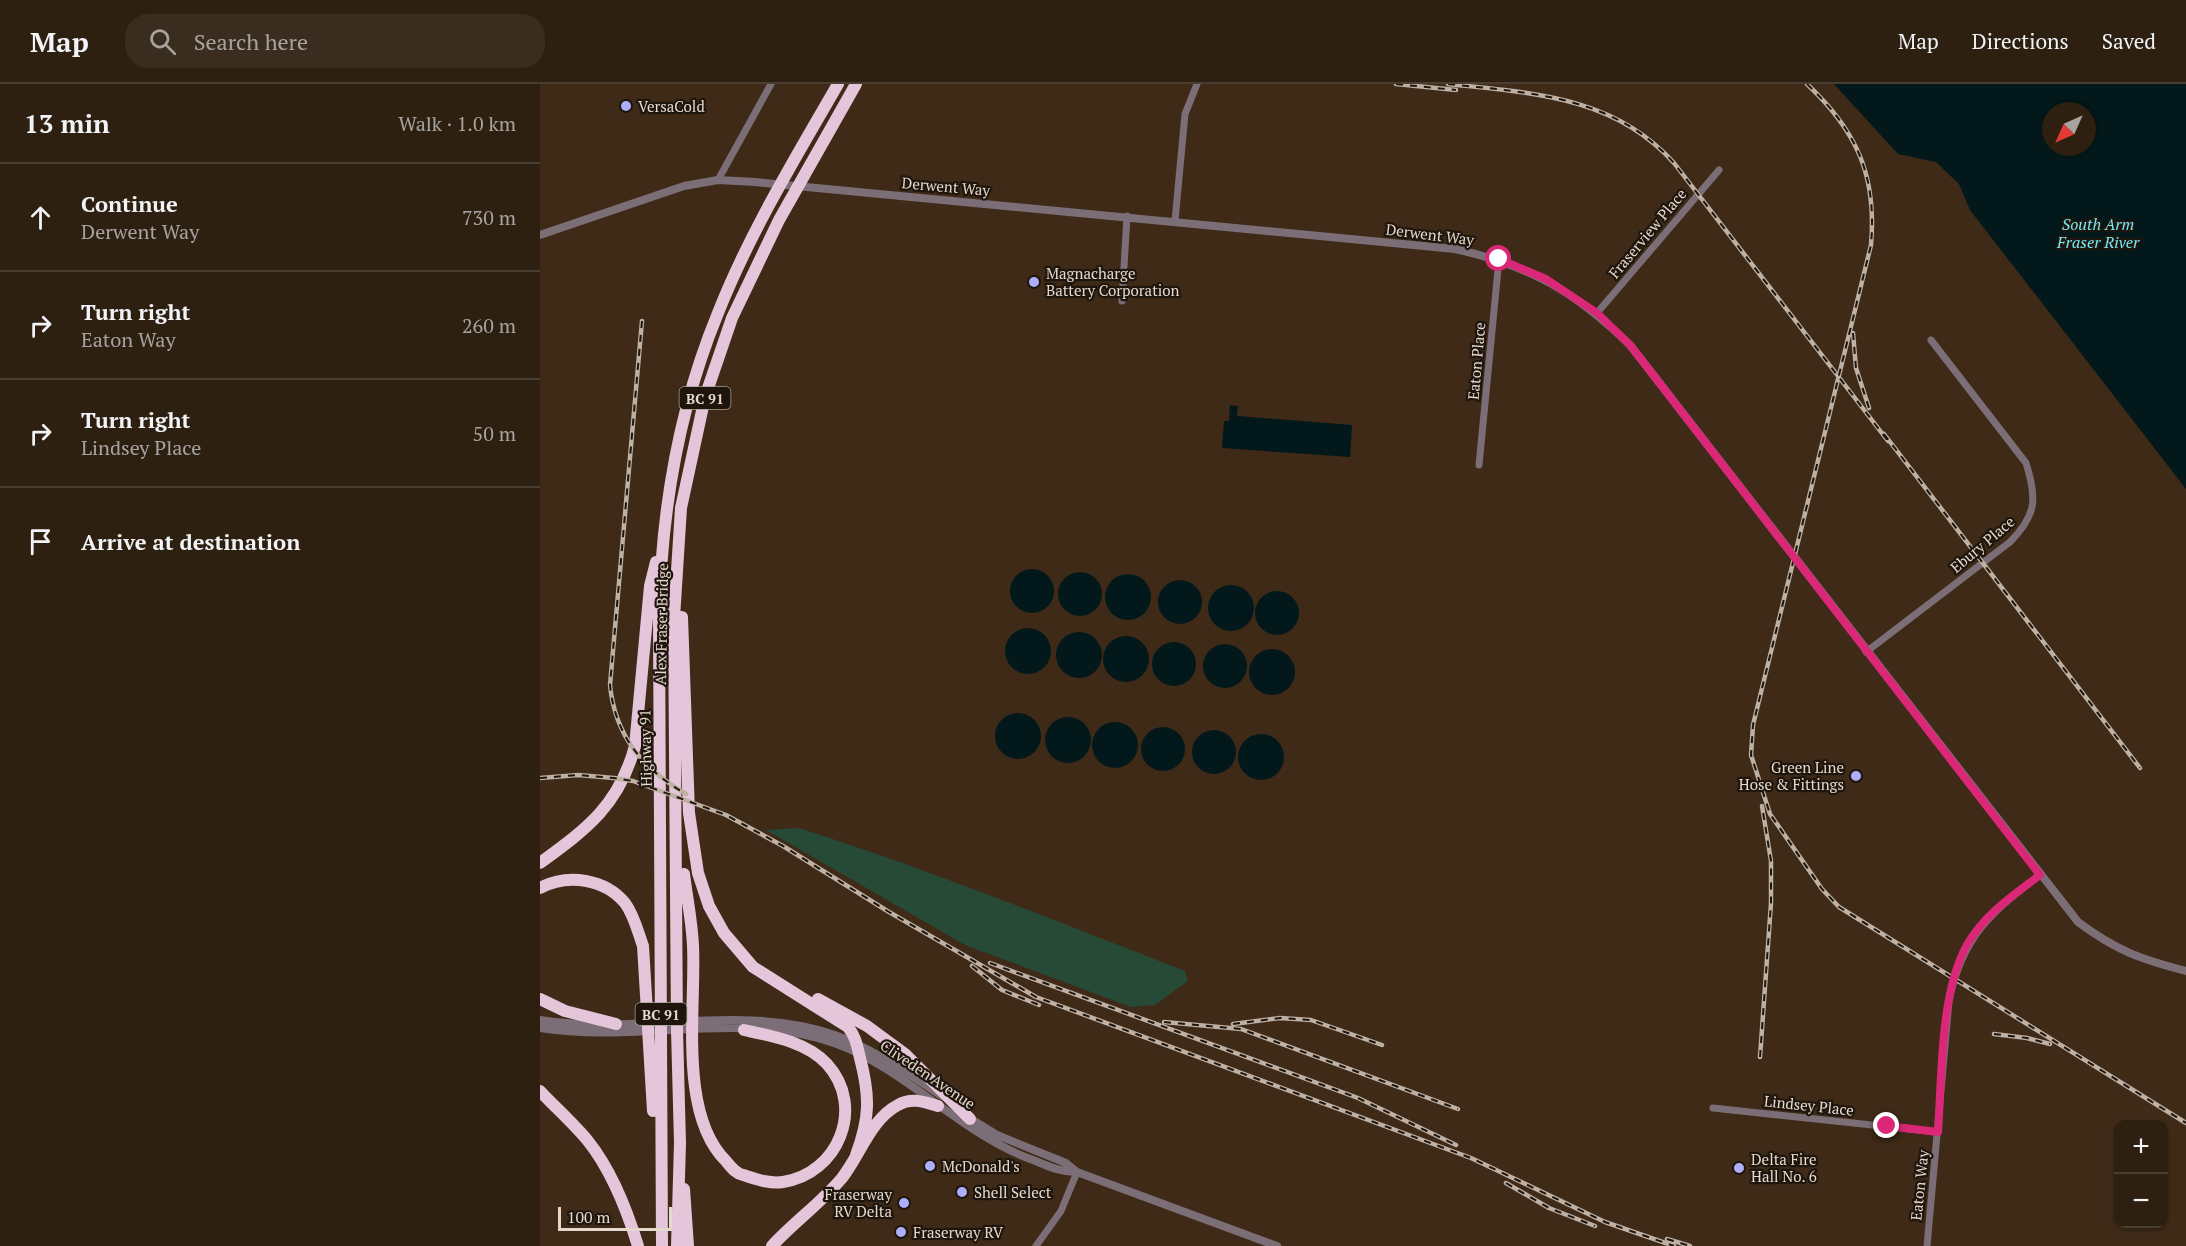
<!DOCTYPE html>
<meta charset="utf-8">
<style>
:root{--surface:#2e2011;--page:#3a2d1f;--text:#f1f3f6;--muted:#a7a39f;--line:#493e31}
body{margin:0;font-family:"PT Serif",serif;background:var(--page);color:var(--text)}
.controls{position:absolute;right:18px;bottom:18px;display:grid;overflow:hidden;border-radius:12px;box-shadow:0 2px 4px #0004}
.controls button{width:54px;height:54px;display:grid;place-items:center;padding:0;border:0;border-bottom:2px solid var(--line);background:var(--surface);color:var(--text);font:30px sans-serif}
.compass{position:absolute;left:1502px;top:18px;width:54px;height:54px;border-radius:50%;background:var(--surface);box-shadow:0 2px 4px #0004;rotate:225deg}
.scale{position:absolute;left:18px;bottom:15px;width:114px;box-sizing:border-box;padding-left:6px;border:3px solid #e5d8cd;border-top:0;font-size:16px;line-height:21px;white-space:nowrap;color:#e5d8cd;-webkit-text-stroke:4px #1e150d;paint-order:stroke}
.stop{position:absolute;width:18px;height:18px;margin:-14px;border:4px solid #db2777;border-radius:50%;background:#fff}
.stop.end{background:#db2777;border-color:#fff;box-shadow:0 2px 6px #0008}
.list{margin:0;padding:0;list-style:none}
h2{display:flex;justify-content:space-between;align-items:center;height:78px;margin:0;padding:0 24px;font-size:26px}
h2 small{font-size:20px;font-weight:400;color:var(--muted)}
.list li{display:grid;grid-template-columns:39px 1fr auto;gap:18px;align-items:center;box-sizing:border-box;height:108px;padding:0 24px;border-top:2px solid var(--line)}
.list b{display:block;font-size:22px;white-space:nowrap}
.list p{margin:0;font-size:20px;white-space:nowrap;color:var(--muted)}
.list em{font-size:20px;font-style:normal;color:var(--muted)}
.icon{flex:none;width:33px;height:33px;fill:none;stroke:currentColor;stroke-width:2;stroke-linecap:round;stroke-linejoin:round}
.map{position:relative;flex:none;width:1646px;height:1162px;overflow:hidden}
header{display:flex;align-items:center;gap:36px;box-sizing:border-box;height:84px;padding:0 30px;background:var(--surface);border-bottom:2px solid var(--line)}
header strong{font-size:28px}
nav{display:flex;gap:33px;margin-inline-start:auto;font-size:21px}
.search{width:420px;height:54px;background:var(--page);display:flex;align-items:center;gap:15px;box-sizing:border-box;padding:0 21px;border-radius:24px;color:var(--muted);font-size:22px}
main{display:flex}
aside{flex:1;background:var(--surface)}
.map>svg:first-child{display:block}
</style>
<header>
<strong>Map</strong>
<div class="search"><svg class="icon" aria-label="search" viewBox="0 0 24 24"><circle cx="10" cy="10" r="6"/><path d="M15 15l6 6"/></svg>Search here</div>
<nav><a>Map</a><a>Directions</a><a>Saved</a></nav>
</header>
<main>
<aside>
<h2>13 min<small>Walk · 1.0 km</small></h2>
<ul class="list">
<li><svg class="icon" aria-label="ahead" viewBox="0 0 24 24"><path d="M12 20V5M6 11l6-6 6 6"/></svg><div><b>Continue</b><p>Derwent Way</p></div><em>730 m</em></li>
<li><svg class="icon" aria-label="right" viewBox="0 0 24 24"><path d="M7 20v-9h11M14 6l5 5-5 5"/></svg><div><b>Turn right</b><p>Eaton Way</p></div><em>260 m</em></li>
<li><svg class="icon" aria-label="right" viewBox="0 0 24 24"><path d="M7 20v-9h11M14 6l5 5-5 5"/></svg><div><b>Turn right</b><p>Lindsey Place</p></div><em>50 m</em></li>
<li><svg class="icon" aria-label="arrive" viewBox="0 0 24 24"><path d="M6 21V4h12l-3 4 3 4H6"/></svg><div><b>Arrive at destination</b></div></li>
</ul>
</aside>
<div class="map">
<svg width="1646" height="1162" viewBox="0 0 1646 1162">
<rect width="100%" height="100%" fill="#3e2a17"/>
<path fill="#264a36" d="M 259,744 C 390,786 517,837 645,887 L 648,897 L 615,921 L 591,923 L 425,861 L 226,746 Z"/>
<path fill="#02181b" fill-rule="evenodd" d="M 1294,0 L 1646,0 L 1646,405 L 1430,126 L 1419,100 L 1396,78 L 1358,70 ZM 1511,27 L 1547,27 L 1547,63 L 1511,63 Z
M 690,321 L 698,322 L 697,332 L 812,341 L 810,373 L 682,364 L 684,337 L 689,337 Z
M470 507a22 22 0 1 1 44 0a22 22 0 1 1-44 0Z
M518 510a22 22 0 1 1 44 0a22 22 0 1 1-44 0Z
M565 513a23 23 0 1 1 46 0a23 23 0 1 1-46 0Z
M618 518a22 22 0 1 1 44 0a22 22 0 1 1-44 0Z
M668 524a23 23 0 1 1 46 0a23 23 0 1 1-46 0Z
M715 529a22 22 0 1 1 44 0a22 22 0 1 1-44 0Z
M465 567a23 23 0 1 1 46 0a23 23 0 1 1-46 0Z
M516 571a23 23 0 1 1 46 0a23 23 0 1 1-46 0Z
M563 575a23 23 0 1 1 46 0a23 23 0 1 1-46 0Z
M612 580a22 22 0 1 1 44 0a22 22 0 1 1-44 0Z
M663 582a22 22 0 1 1 44 0a22 22 0 1 1-44 0Z
M709 588a23 23 0 1 1 46 0a23 23 0 1 1-46 0Z
M455 652a23 23 0 1 1 46 0a23 23 0 1 1-46 0Z
M505 656a23 23 0 1 1 46 0a23 23 0 1 1-46 0Z
M552 661a23 23 0 1 1 46 0a23 23 0 1 1-46 0Z
M601 665a22 22 0 1 1 44 0a22 22 0 1 1-44 0Z
M652 668a22 22 0 1 1 44 0a22 22 0 1 1-44 0Z
M698 673a23 23 0 1 1 46 0a23 23 0 1 1-46 0Z"/>
<g fill="none" stroke-linecap="round" stroke-linejoin="round">
<path stroke="#7b6e76" stroke-width="7" d="M 178,96 L 231,0
M 635,137 L 645,30 L 657,0
M 582,217 L 587,132
M 1057,229 L 1179,86
M 939,381 L 959,175
M 1326,568 L 1470,458 C 1497,431 1497,414 1486,379 L 1391,256
M 1173,1024 L 1398,1048
M 496,1162 L 521,1127 L 537,1088
M 1387,1162 L 1409,917 C 1422,853 1451,828 1500,791"/>
<path stroke="#7b6e76" stroke-width="8" d="M 0,151 L 144,102 L 178,96 L 215,98 L 915,165 C 991,182 1034,207 1090,261 L 1538,838 C 1577,867 1600,875 1646,887
M 0,936 C 97,952 201,918 295,951 C 334,965 368,990 402,1012
M 0,944 C 96,960 200,926 294,959 C 367,985 420,1050 493,1076 C 508,1082 520,1088 536,1088
M 426,1032 L 457,1051 L 526,1079 L 537,1088 L 737,1162"/>
<path stroke="#e4c5d9" stroke-width="12" d="M 142,533 L 149,729 L 158,789 L 169,822 L 184,849 L 213,883 L 308,943 C 316,953 317,962 320,974 C 330,1012 330,1034 316,1071
M 0,779 C 48,744 79,721 95,662 L 110,502 L 116,478
M 144,790 C 147,814 152,838 153,862 C 156,924 138,1030 186,1077 C 191,1083 195,1089 203,1091 C 216,1095 229,1100 243,1098 C 298,1090 326,1023 287,980 C 267,958 232,952 204,946
M 0,804 C 28,789 65,795 85,819 C 94,831 98,848 103,862 L 113,1027
M 0,915 L 25,927 L 76,940
M 278,915 L 327,942 L 365,970 L 430,1035
M 0,1007 C 16,1024 34,1040 48,1057 C 72,1087 87,1126 98,1162
M 144,1105 L 148,1162
M 122,1162 L 119,534 C 121,429 138,326 178,229 C 210,148 255,75 298,0
M 137,1162 L 140,1059 L 137,946 L 134,534 L 141,424 L 165,313 L 192,234 L 239,136 L 316,0
M 232,1162 C 254,1138 281,1119 302,1094 C 320,1071 331,1035 358,1021 C 372,1013 384,1018 398,1022"/>
<g stroke="#beb0a3" stroke-width="4.5">
<path id="rail" d="M 856,0 L 916,6
M 908,0 C 992,9 1074,12 1134,79 L 1348,357
M 1267,0 C 1317,47 1337,92 1331,161 L 1213,641 L 1211,671 L 1230,730 L 1282,805 L 1299,823 L 1646,1039
M 102,237 L 70,601 C 75,652 103,685 146,710
M 1313,249 L 1316,284 L 1329,324
M 1344,350 L 1600,684
M 0,694 L 38,691 L 74,694 L 93,697 L 186,731 L 243,762 L 349,828 L 496,913 L 931,1074 L 1065,1138 L 1134,1162
M 450,879 L 818,1014 L 916,1061
M 432,882 L 462,906 L 499,921
M 624,938 L 701,945 L 918,1025
M 693,940 L 740,934 L 771,936 L 842,961
M 1454,950 L 1487,954 L 1510,960
M 1220,973 L 1231,819 L 1231,777 L 1222,722
M 966,1099 L 1009,1124 L 1055,1142
M 1127,1155 L 1150,1162"/>
</g>
<use href="#rail" stroke="#1e150d" stroke-width="2" stroke-dasharray="7" stroke-linecap="butt"/>
</g>
<g fill="none" stroke-linecap="round" stroke-linejoin="round">
<path stroke="#db2777" stroke-width="8" d="M 959,175 L 1006,195 L 1057,229 L 1090,261 L 1500,791 C 1473,811 1444,831 1427,861 C 1400,909 1402,992 1398,1048 L 1347,1042"/>
</g>
<g fill="#afaefa" stroke="#1e150d" stroke-width="2">
<circle cx="86" cy="22" r="6"/>
<circle cx="494" cy="198" r="6"/>
<circle cx="1316" cy="692" r="6"/>
<circle cx="390" cy="1082" r="6"/>
<circle cx="1199" cy="1084" r="6"/>
<circle cx="422" cy="1108" r="6"/>
<circle cx="364" cy="1119" r="6"/>
<circle cx="361" cy="1148" r="6"/>
</g>
<g text-anchor="middle" dominant-baseline="central" stroke-width="4.5" stroke-linejoin="round" paint-order="stroke">
<g fill="#1e150d" stroke="#a99e93" stroke-width="1.5">
<rect x="139.5" y="303" width="51" height="22" rx="4.5"/>
<rect x="95.5" y="919" width="51" height="22" rx="4.5"/>
</g>
<g font-size="14" font-weight="bold" fill="#e5d8cd">
<text x="165" y="314">BC 91</text>
<text x="121" y="930">BC 91</text>
</g>
<g font-size="15" fill="#e5d8cd" stroke="#1e150d" text-anchor="start">
<text x="98" y="22">VersaCold</text>
<text x="506" y="189">Magnacharge<tspan x="506" dy="17">Battery Corporation</tspan></text>
<text x="1304" y="683" text-anchor="end">Green Line<tspan x="1304" dy="17">Hose &amp; Fittings</tspan></text>
<text x="1211" y="1075">Delta Fire<tspan x="1211" dy="17">Hall No. 6</tspan></text>
<text x="402" y="1082">McDonald's</text>
<text x="434" y="1108">Shell Select</text>
<text x="352" y="1110" text-anchor="end">Fraserway<tspan x="352" dy="17">RV Delta</tspan></text>
<text x="373" y="1148">Fraserway RV</text>
</g>
<g font-size="15" fill="#e5d8cd" stroke="#1e150d">
<text transform="translate(406 102) rotate(5)">Derwent Way</text>
<text transform="translate(1107 149) rotate(-50)">Fraserview Place</text>
<text transform="translate(890 150) rotate(7)">Derwent Way</text>
<text transform="translate(936 277) rotate(-85)">Eaton Place</text>
<text transform="translate(1442 460) rotate(-40)">Ebury Place</text>
<text transform="translate(121 540) rotate(-89)">Alex Fraser Bridge</text>
<text transform="translate(105 664) rotate(-91)">Highway 91</text>
<text transform="translate(388 990) rotate(34)">Cliveden Avenue</text>
<text transform="translate(1269 1021) rotate(6)">Lindsey Place</text>
<text transform="translate(1379 1101) rotate(-84)">Eaton Way</text>
</g>
<g font-size="16" font-style="italic" fill="#74e7f6" stroke="#1e150d">
<text x="1558" y="140">South Arm<tspan x="1558" dy="18">Fraser River</tspan></text>
</g>
</g>
</svg>
<div class="controls">
<button>+</button>
<button>−</button>
</div>
<svg class="compass" viewBox="-18 -18 36 36"><path d="M0-13l5 13h-10z" fill="#e53935"/><path d="M0 13l5-13h-10z" fill="#a7a39f"/></svg>
<div class="scale">100 m</div>
<div class="stop" style="left:959px;top:175px"></div>
<div class="stop end" style="left:1347px;top:1042px"></div>
</div>
</main>
